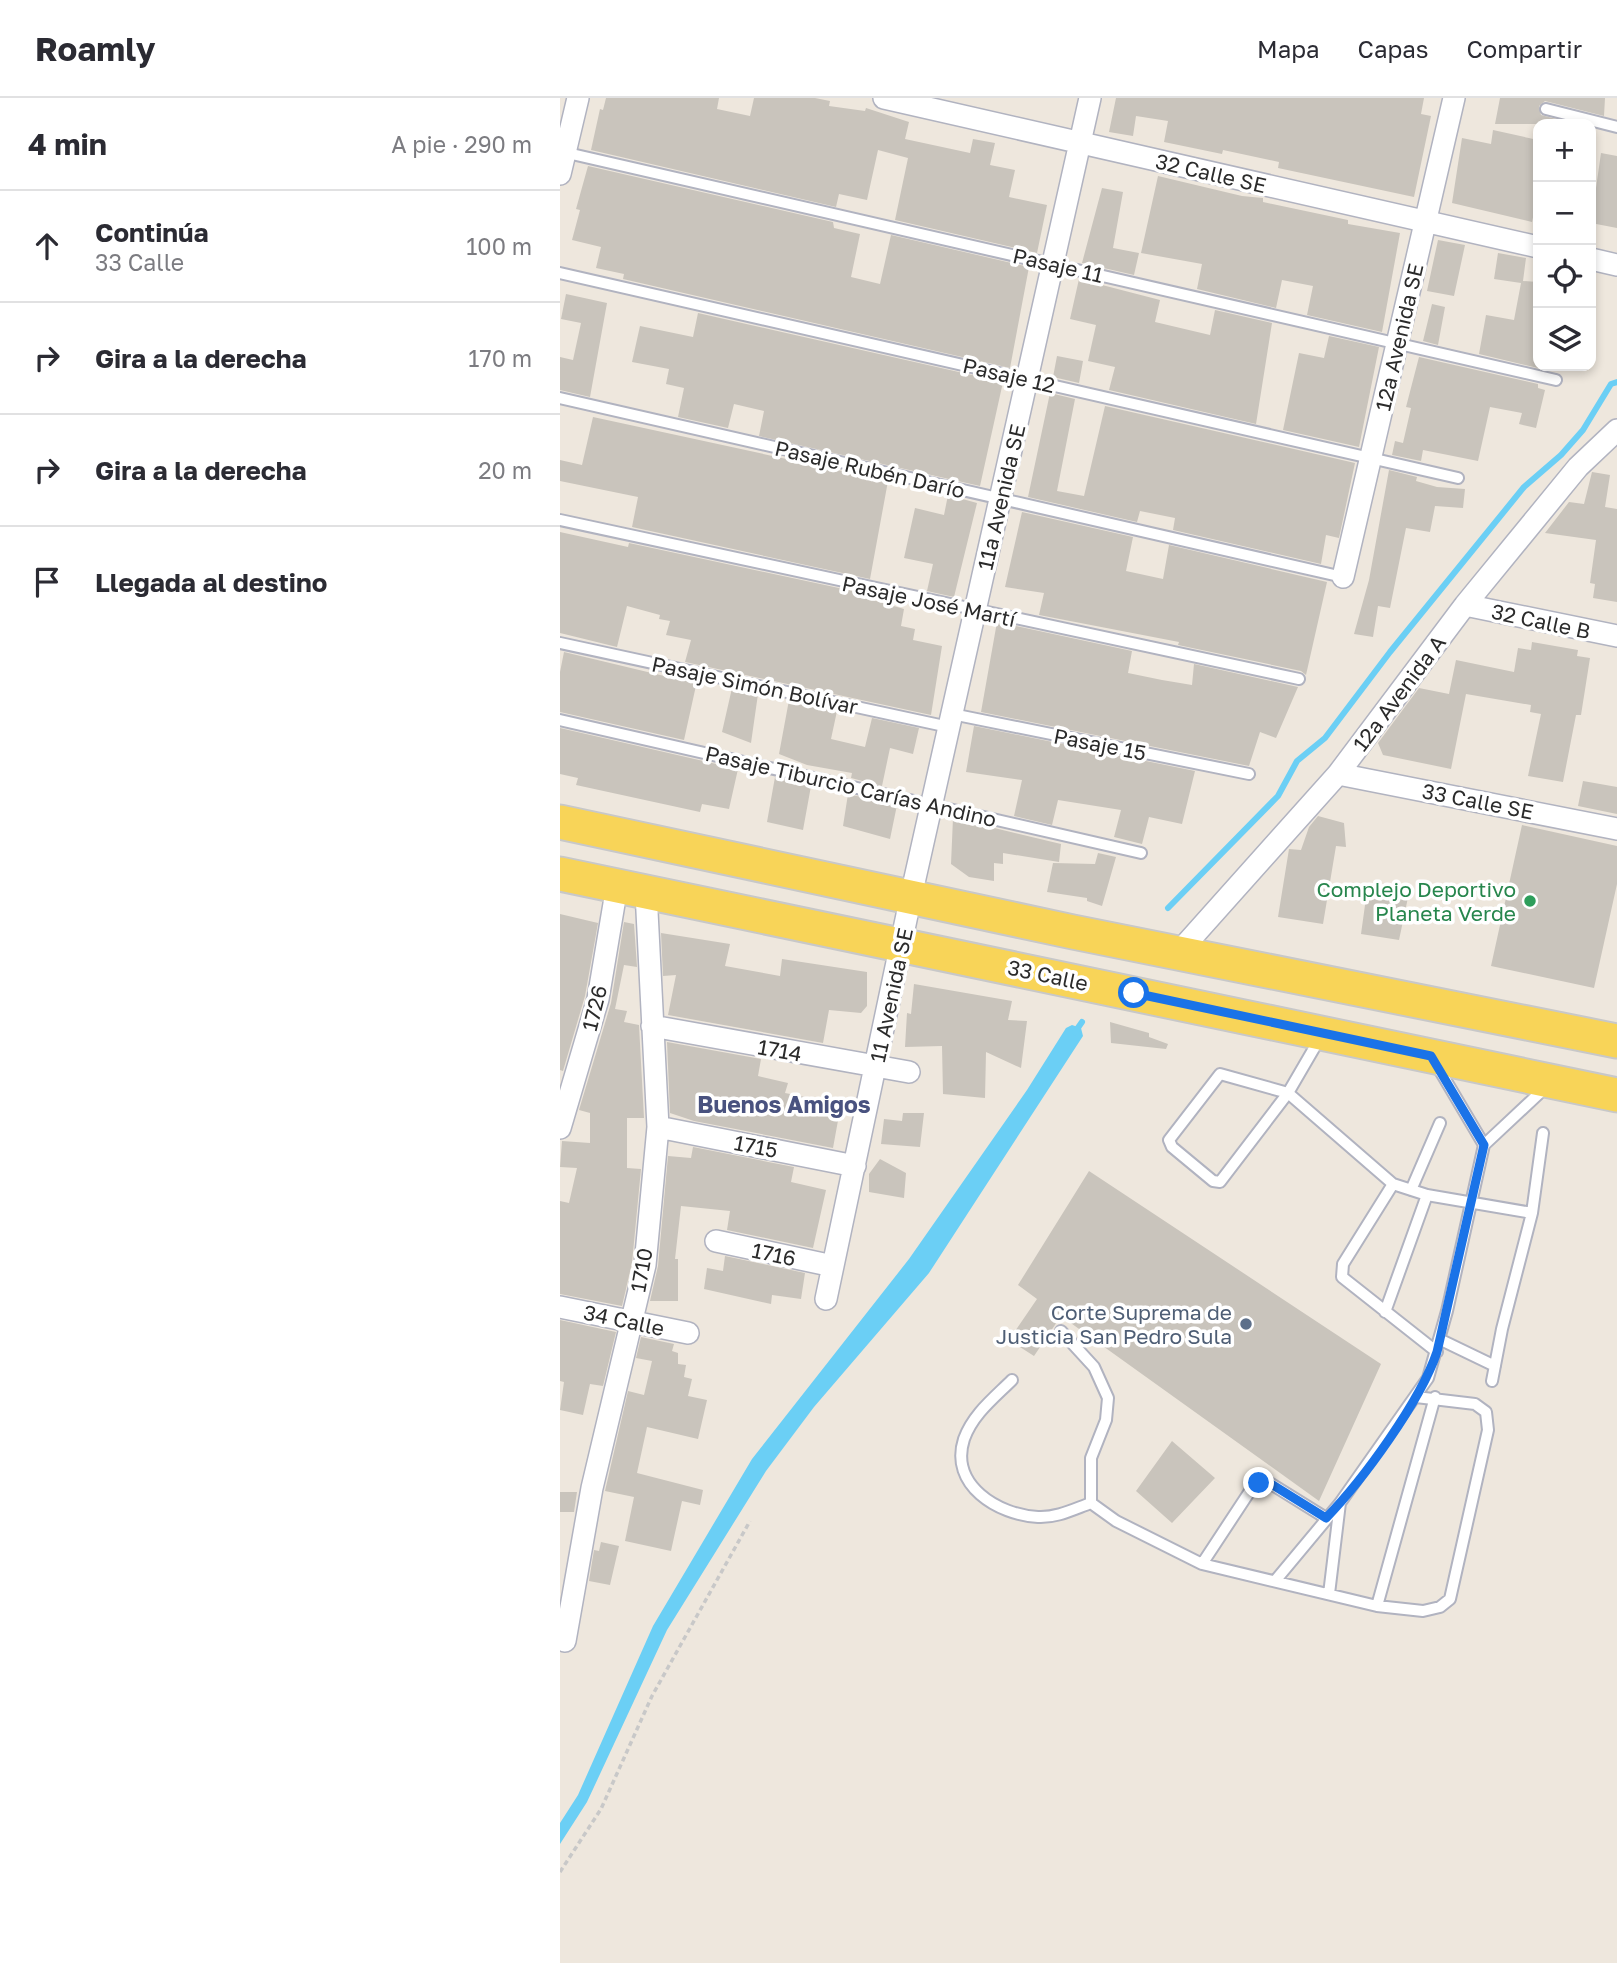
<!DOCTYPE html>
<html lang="es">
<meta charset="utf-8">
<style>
:root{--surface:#fff;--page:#f2f2f3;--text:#2b2b33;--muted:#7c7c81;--line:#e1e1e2}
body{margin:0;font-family:"Golos Text",sans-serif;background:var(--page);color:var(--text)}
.controls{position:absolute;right:21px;top:21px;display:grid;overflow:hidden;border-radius:14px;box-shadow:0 4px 10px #0003}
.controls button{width:63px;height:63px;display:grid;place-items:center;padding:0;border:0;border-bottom:2px solid var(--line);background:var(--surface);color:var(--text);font:35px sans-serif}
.stop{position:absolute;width:21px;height:21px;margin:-16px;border:5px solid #1a73e8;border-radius:50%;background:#fff}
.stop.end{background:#1a73e8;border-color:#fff;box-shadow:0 2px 7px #0008}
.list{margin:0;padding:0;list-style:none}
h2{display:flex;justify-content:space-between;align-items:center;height:91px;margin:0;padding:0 28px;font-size:30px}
h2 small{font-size:23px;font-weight:400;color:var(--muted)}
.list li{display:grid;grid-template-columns:46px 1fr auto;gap:21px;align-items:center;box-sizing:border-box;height:112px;padding:0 28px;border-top:2px solid var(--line)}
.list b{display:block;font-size:26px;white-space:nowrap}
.list p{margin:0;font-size:23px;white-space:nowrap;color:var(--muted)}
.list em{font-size:23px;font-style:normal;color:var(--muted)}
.icon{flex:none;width:38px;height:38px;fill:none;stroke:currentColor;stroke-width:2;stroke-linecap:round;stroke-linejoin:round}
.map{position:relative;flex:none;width:1057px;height:1865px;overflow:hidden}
header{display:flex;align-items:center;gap:42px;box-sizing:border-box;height:98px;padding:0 35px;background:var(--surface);border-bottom:2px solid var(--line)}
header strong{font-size:33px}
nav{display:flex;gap:38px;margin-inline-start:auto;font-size:24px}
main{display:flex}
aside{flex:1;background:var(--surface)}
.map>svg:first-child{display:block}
</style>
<header>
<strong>Roamly</strong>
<nav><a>Mapa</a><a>Capas</a><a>Compartir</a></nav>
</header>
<main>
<aside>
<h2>4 min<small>A pie · 290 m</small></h2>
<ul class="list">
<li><svg class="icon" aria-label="ahead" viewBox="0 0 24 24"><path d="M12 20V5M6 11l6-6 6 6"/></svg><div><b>Continúa</b><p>33 Calle</p></div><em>100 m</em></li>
<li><svg class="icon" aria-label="right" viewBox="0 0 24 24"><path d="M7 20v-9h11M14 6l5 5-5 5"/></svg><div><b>Gira a la derecha</b></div><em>170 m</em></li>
<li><svg class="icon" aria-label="right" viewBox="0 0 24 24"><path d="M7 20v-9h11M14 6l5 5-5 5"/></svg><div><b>Gira a la derecha</b></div><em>20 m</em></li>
<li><svg class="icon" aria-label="arrive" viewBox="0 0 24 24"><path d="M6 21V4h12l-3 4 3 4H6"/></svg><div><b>Llegada al destino</b></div></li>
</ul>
</aside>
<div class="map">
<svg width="1057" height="1865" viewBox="0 0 1057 1865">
<rect width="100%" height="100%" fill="#eee7dd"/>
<path fill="#6bcff5" d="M 512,927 L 521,930 L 523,938 L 369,1175 L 254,1309 L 206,1373 L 107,1532 L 27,1704 L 0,1746 L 0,1725 L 18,1697 L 93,1528 L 192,1361 L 349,1161 L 467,992 L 506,930 Z"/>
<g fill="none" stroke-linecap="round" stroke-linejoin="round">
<path stroke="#6bcff5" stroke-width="6" d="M 608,810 L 718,698 L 737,663 L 765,640 L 830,554 L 964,389 L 1001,357 L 1023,332 L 1051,286 L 1057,284
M 515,934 L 522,924"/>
</g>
<path fill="#c9c4bc" d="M 46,0 L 159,0 L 157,11 L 190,18 L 194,0 L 255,0 L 270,3 L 269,8 L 305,13 L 306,10 L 349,24 L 345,41 L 410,55 L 413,41 L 435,45 L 430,67 L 455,72 L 449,99 L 487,107 L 477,155 L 335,122 L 348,60 L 318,52 L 307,102 L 279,96 L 276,109 L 31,52 L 40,11 L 43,12 Z
M 556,0 L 864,0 L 861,16 L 871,18 L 854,99 L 718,70 L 719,64 L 663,52 L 662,56 L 604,44 L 608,23 L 576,18 L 573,38 L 549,34 Z
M 940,0 L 1045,0 L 1044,18 L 985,3 L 979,8 L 981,17 L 1014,26 L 935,26 Z
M 933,32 L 978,42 L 978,97 L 972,124 L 892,105 L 902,40 L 931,46 Z
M 1041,55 L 1057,58 L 1057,130 L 1031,125 Z
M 28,68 L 273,124 L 274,130 L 300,136 L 291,179 L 320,186 L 331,137 L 469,169 L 450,270 L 63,181 L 64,176 L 36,170 L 41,149 L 12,142 L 20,112 L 16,111 Z
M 598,78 L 682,98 L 703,100 L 703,104 L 788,122 L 788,126 L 840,135 L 822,234 L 747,217 L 753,188 L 722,182 L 716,210 L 637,191 L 642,166 L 581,155 Z
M 542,90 L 563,94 L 553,150 L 579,155 L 574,177 L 522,165 Z
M 878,142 L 905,147 L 894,198 L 867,193 Z
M 938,155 L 966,160 L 963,183 L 978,184 L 978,270 L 919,256 L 926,217 L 954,222 L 961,185 L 934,181 Z
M 519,181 L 600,202 L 595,224 L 650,237 L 655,212 L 712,225 L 696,326 L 549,292 L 555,269 L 528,263 L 536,227 L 510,221 Z
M 6,196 L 47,205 L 30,299 L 0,292 L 0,259 L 13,262 L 21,225 L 1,221 Z
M 872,206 L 885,209 L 878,247 L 863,243 Z
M 138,215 L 443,284 L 420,388 L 199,338 L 204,313 L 174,306 L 168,330 L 118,319 L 124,290 L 106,286 L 109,271 L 72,264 L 80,228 L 133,239 Z
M 769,238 L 819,249 L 799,349 L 723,332 L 739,255 L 764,260 Z
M 497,258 L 523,263 L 519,285 L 493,279 Z
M 859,259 L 978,286 L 978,290 L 985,292 L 976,330 L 959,326 L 962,315 L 930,309 L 918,363 L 863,352 L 861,363 L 832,357 L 835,343 L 843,345 L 851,310 L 846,309 Z
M 490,295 L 515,301 L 497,393 L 524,398 L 545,308 L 795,365 L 779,440 L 766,437 L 761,466 L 613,432 L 615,420 L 580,413 L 577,424 L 468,399 Z
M 33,319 L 328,383 L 310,481 L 72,429 L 78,399 L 0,383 L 0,362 L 22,367 Z
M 829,372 L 857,379 L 856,383 L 877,389 L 905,391 L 903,410 L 875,408 L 870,434 L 846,430 L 830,510 L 818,508 L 813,539 L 794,536 L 809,482 Z
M 1032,374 L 1050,377 L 1045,409 L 1057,411 L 1057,504 L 1033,500 L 1035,486 L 1030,485 L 1036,442 L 985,435 L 1009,404 L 1024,406 Z
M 388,397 L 417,405 L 394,499 L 367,493 L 373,466 L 344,460 L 355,410 L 384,417 Z
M 462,414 L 573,439 L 566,473 L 603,481 L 609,447 L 767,484 L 746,577 L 741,573 L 618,547 L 619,544 L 479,517 L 484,495 L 445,489 Z
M 0,434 L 68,449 L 69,445 L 307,496 L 306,500 L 344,511 L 341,528 L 355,531 L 353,542 L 382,548 L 371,617 L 125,564 L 131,542 L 106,537 L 110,523 L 99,521 L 100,517 L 67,508 L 57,549 L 0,535 Z
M 437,524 L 572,553 L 568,575 L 602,582 L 632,587 L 634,566 L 738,589 L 716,640 L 700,634 L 689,668 L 421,614 Z
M 972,544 L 1018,552 L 1017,558 L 1030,560 L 1021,617 L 1016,617 L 1003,684 L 968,678 L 981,616 L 970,614 L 971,607 L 906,596 L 891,671 L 823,657 L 818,645 L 859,590 L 889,596 L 896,562 L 954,574 L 958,550 L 971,552 Z
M 4,554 L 121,582 L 121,579 L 137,583 L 124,642 L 0,614 L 0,574 Z
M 172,590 L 198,596 L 191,645 L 162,634 Z
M 229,602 L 277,613 L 271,641 L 305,649 L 312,620 L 359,630 L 353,656 L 330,650 L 322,688 L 291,680 L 292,675 L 247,667 L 219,656 Z
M 414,628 L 635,673 L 622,726 L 589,719 L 582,746 L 554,739 L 561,712 L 498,702 L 492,727 L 454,718 L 462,682 L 406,674 Z
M 0,630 L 178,671 L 169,711 L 142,706 L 140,714 L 16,687 L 18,680 L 0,676 Z
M 215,679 L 251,688 L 243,732 L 207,724 Z
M 1023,683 L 1057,689 L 1057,716 L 1018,708 Z
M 288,696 L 337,707 L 330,741 L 283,728 Z
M 758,718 L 784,725 L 786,749 L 776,748 L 763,826 L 718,819 L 729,751 L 741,752 L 749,729 Z
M 393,720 L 501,746 L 499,764 L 443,755 L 443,766 L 434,765 L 434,783 L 409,779 L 391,766 Z
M 962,727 L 1057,748 L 1057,786 L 1034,890 L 931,868 Z
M 538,755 L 556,759 L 542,808 L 527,803 L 527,800 L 487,794 L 493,765 L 535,766 Z
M 823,785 L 850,790 L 839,842 L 801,836 L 806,800 L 821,801 Z
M 0,816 L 38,825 L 25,898 L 3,973 L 0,972 Z
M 64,824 L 74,826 L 77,869 L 64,867 L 55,911 L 67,913 L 64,924 L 79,927 L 84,1020 L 67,1020 L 67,1070 L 81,1071 L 72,1165 L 62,1208 L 0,1196 L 0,1103 L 9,1105 L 17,1070 L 0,1069 L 2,1043 L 30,1045 L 30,1015 L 19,1012 L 51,905 Z
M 101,835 L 170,846 L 165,868 L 220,878 L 222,861 L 307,874 L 307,908 L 301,915 L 269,912 L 263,945 L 108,917 L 116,877 L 103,878 Z
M 354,886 L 452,903 L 448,922 L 467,923 L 461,970 L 426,954 L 425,1000 L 383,996 L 382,948 L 345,949 L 347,915 L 351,916 Z
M 550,924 L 589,935 L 589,939 L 608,946 L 606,951 L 551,945 Z
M 107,944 L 201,961 L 198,978 L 228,985 L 225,995 L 281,1006 L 273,1050 L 134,1023 L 110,1015 Z
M 343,1015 L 364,1015 L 360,1049 L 321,1046 L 324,1021 L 342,1023 Z
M 133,1049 L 234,1069 L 231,1084 L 266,1092 L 253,1150 L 167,1132 L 170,1113 L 121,1108 L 115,1161 L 118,1161 L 118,1203 L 90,1203 L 98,1168 L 108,1058 L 131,1060 Z
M 320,1061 L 346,1075 L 344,1100 L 309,1094 L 309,1076 Z
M 529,1073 L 821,1266 L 759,1403 L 501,1218 L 474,1258 L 449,1242 L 477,1201 L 458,1187 Z
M 165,1158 L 245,1175 L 241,1201 L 212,1197 L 211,1206 L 144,1191 L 147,1170 L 163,1173 Z
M 0,1222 L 56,1234 L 43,1288 L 30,1286 L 23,1317 L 0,1312 L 4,1284 L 0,1283 Z
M 81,1239 L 114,1246 L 112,1253 L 118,1255 L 118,1266 L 126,1267 L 124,1279 L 132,1281 L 128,1298 L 147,1302 L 138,1341 L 87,1329 L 77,1375 L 143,1392 L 140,1407 L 122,1403 L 111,1453 L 65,1443 L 74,1399 L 45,1393 L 68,1293 L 84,1297 L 92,1263 L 76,1260 Z
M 612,1343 L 655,1380 L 612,1425 L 576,1393 Z
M 0,1394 L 17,1394 L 14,1414 L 0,1414 Z
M 41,1444 L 59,1448 L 50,1487 L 29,1483 L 34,1452 L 39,1453 Z"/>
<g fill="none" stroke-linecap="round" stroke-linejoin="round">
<g stroke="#b1b3c0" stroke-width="14">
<path id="lane" d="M 986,11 L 1057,29
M 3,54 L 996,282
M 0,175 L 898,380
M 0,300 L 783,479
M 0,422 L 739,581
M 0,545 L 389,629
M 392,616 L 689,676
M 0,622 L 581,755
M 760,940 L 728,995 L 833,1086 L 867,1097 L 972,1115 L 983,1035
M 876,966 L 924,1047 L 987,988
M 660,976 L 728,995 L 660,1084 L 653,1083 L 612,1049 L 609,1042 Z
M 833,1086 L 783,1166 L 782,1179 L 877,1254
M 851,1092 L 880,1025
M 825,1214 L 867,1097
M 501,1233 L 534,1269 L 548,1300 L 546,1322 L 531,1360 L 531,1405 L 556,1423 L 642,1466 L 817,1508 L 863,1513 L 880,1509 L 890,1501 L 928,1332 L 926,1314 L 915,1306 L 856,1299
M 879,1241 L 935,1268
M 452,1282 C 434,1300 413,1316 404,1341 C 389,1387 438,1417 478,1419 C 497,1420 514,1411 531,1405
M 932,1283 L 942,1231 L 972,1115
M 642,1466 L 690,1393 L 699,1385 L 708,1384 L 766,1420
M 715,1483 L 780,1405 L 868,1280 L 887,1213 L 924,1047
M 769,1496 L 780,1405
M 817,1508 L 875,1299"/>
</g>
<g stroke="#b1b3c0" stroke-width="24">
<path id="street" d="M 324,0 L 978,149
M 0,76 L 18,0
M 1031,161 L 1057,167
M 783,479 L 894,0
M 905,507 L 1057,538
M 778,676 L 1057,731
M 618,855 L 778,676 L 905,507 L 1018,369 L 1057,332
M 92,928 L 349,974
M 98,1029 L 295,1068
M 0,1030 L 38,901 L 57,788
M 156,1143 L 273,1168
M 266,1201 L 351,798 L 530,0
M 0,1209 L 128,1235
M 5,1543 L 32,1390 L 85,1167 L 98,1029 L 86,794"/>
</g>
<g stroke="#c8c8c8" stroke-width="37">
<path id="primary" d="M 0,724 L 513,834 L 1057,943
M 0,776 L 1057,997"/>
</g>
<path stroke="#c8c8c8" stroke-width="3.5" stroke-dasharray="5 3.5" stroke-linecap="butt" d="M 0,1774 L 41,1711 L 92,1598 L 190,1423"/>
<use href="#lane" stroke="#fff" stroke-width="10"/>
<use href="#street" stroke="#fff" stroke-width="21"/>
<use href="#primary" stroke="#f8d458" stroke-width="33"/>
</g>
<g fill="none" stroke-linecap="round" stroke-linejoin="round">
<path stroke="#1a73e8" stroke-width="9" d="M 574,895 L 871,958 L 924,1047 L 877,1254 C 860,1304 803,1382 766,1420 L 708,1384 L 699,1385"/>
</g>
<circle fill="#2e9e5b" stroke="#fff" stroke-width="2.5" cx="970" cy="803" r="7"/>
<circle fill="#5c6f8a" stroke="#fff" stroke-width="2.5" cx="686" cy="1226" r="7"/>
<g text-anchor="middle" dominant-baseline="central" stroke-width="7" stroke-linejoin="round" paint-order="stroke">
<g font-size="21" fill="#2b2b2b" stroke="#fff">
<text transform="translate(651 75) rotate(13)">32 Calle SE</text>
<text transform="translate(498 167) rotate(13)">Pasaje 11</text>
<text transform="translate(839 239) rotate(-77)">12a Avenida SE</text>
<text transform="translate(449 277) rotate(13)">Pasaje 12</text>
<text transform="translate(310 371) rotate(13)">Pasaje Rubén Darío</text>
<text transform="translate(441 399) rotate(-77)">11a Avenida SE</text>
<text transform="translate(369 503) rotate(12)">Pasaje José Martí</text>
<text transform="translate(981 523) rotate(12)">32 Calle B</text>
<text transform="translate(195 587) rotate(12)">Pasaje Simón Bolívar</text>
<text transform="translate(839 595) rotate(-53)">12a Avenida A</text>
<text transform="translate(540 646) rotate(11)">Pasaje 15</text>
<text transform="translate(291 688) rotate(13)">Pasaje Tiburcio Carías Andino</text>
<text transform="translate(918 703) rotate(11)">33 Calle SE</text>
<text transform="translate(488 877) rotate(12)">33 Calle</text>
<text transform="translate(331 897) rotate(-78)">11 Avenida SE</text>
<text transform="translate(34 910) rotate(-76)">1726</text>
<text transform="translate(220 952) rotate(10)">1714</text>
<text transform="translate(196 1048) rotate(11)">1715</text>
<text transform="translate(214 1156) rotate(12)">1716</text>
<text transform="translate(81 1172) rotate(-80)">1710</text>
<text transform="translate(64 1222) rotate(12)">34 Calle</text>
</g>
<g font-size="21" fill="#27864d" stroke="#fff" text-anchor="end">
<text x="956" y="791">Complejo Deportivo<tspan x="956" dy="24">Planeta Verde</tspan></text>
</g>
<g font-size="21" fill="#4e5e75" stroke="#fff" text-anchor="end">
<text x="672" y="1214">Corte Suprema de<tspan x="672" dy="24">Justicia San Pedro Sula</tspan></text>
</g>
<g font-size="23" font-weight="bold" fill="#49527f" stroke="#fff">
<text x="224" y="1006">Buenos Amigos</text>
</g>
</g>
</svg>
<div class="controls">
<button>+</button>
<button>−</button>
<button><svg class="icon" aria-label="locate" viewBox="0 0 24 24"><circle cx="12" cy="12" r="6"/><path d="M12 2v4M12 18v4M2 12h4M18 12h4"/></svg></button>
<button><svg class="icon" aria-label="layers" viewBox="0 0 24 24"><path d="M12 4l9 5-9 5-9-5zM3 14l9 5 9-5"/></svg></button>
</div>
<div class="stop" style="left:574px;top:895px"></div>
<div class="stop end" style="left:699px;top:1385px"></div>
</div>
</main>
